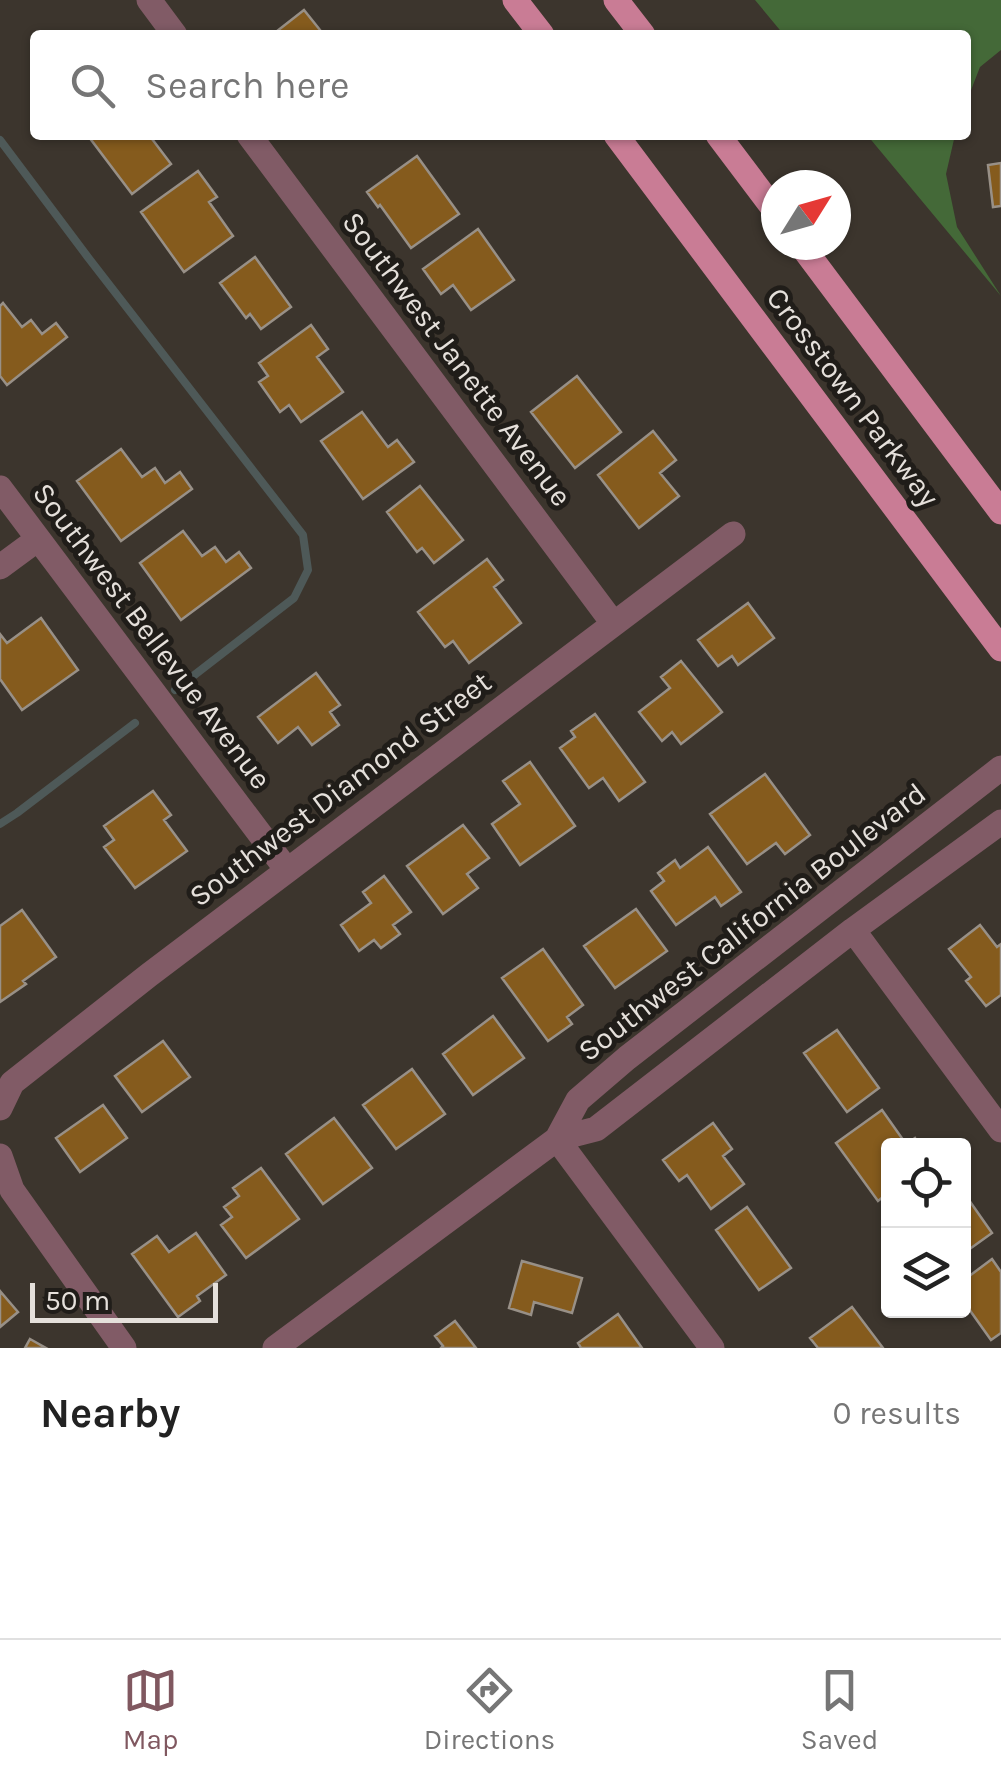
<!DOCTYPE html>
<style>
:root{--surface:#fff;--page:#f2f2f2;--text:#222;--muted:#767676;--line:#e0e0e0;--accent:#805860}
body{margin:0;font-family:Karla,sans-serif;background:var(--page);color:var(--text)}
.controls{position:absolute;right:30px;bottom:30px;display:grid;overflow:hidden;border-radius:10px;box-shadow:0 2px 8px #0004}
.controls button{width:90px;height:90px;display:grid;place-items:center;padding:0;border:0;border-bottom:2px solid var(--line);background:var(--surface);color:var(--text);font:50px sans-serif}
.compass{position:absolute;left:761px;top:170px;width:90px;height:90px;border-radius:50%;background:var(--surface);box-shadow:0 2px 8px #0004;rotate:53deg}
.scale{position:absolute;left:30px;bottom:25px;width:188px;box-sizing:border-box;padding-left:10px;border:5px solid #e5e0db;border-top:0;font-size:28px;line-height:35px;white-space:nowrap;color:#e5e0db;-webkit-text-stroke:8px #201d19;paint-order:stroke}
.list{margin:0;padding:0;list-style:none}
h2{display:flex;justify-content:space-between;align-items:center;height:130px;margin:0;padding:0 40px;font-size:42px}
h2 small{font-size:32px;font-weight:400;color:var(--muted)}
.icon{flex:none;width:55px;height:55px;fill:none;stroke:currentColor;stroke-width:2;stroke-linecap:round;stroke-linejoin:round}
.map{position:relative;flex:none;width:1001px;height:1348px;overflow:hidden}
.search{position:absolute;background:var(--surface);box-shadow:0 2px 8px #0004;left:30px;right:30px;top:30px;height:110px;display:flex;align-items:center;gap:25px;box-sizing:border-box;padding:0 35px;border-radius:10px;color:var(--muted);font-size:38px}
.sheet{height:290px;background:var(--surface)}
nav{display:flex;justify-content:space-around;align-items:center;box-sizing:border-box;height:140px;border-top:2px solid var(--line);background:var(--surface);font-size:28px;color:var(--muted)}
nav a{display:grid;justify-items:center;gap:5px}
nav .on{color:var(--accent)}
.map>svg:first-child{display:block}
</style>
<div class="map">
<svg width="1001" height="1348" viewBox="0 0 1001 1348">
<rect width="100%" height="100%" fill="#3c352d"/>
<path fill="#446938" d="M 755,0 L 1001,0 L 1001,50 L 980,67 L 966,103 L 966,35 L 784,35 Z
M 867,135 L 955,135 L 946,174 L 957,227 L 1001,296 Z"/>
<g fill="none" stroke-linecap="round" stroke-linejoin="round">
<path stroke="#4e5958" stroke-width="8" d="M 0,140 L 87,256 L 303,535 L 308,570 L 294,598 L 175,690
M 0,824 L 17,813 L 135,723"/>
</g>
<path fill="#855b1d" stroke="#989087" stroke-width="2.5" d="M 304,10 L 324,35 L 272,35 Z
M 91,135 L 149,135 L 171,164 L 132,194 L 89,137 Z
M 417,156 L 459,214 L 411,248 L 380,205 L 378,207 L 367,192 Z
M 1001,163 L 1001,206 L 993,207 L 988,165 Z
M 198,171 L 217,197 L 209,202 L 233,236 L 184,272 L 141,212 Z
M 478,229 L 514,280 L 471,310 L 453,285 L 441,294 L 423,269 Z
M 255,257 L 291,307 L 261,329 L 250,314 L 246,318 L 220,283 Z
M 3,303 L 22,327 L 31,320 L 42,334 L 56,323 L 67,337 L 7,385 L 0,376 L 0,306 Z
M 311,325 L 328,349 L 317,357 L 343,392 L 301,422 L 289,405 L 280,412 L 259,382 L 268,376 L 259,363 Z
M 577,376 L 621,432 L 575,468 L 531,412 Z
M 362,412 L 388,447 L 397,440 L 414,462 L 363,499 L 321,441 Z
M 653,431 L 676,460 L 660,473 L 679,496 L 639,528 L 598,475 Z
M 121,449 L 142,477 L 155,468 L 165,483 L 180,472 L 192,489 L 121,541 L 77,481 Z
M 420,486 L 463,540 L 434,563 L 422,548 L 417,552 L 387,512 Z
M 183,531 L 202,556 L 215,547 L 226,562 L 239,552 L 251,568 L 181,620 L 140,563 Z
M 487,559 L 503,580 L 494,587 L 521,623 L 469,663 L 453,641 L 445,647 L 418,612 Z
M 748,603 L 774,638 L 738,665 L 732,656 L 718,666 L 698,640 Z
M 41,618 L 78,670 L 22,710 L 0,679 L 0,634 L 7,643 Z
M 681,661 L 722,712 L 681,744 L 672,732 L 662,741 L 639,712 L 670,688 L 661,677 Z
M 316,673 L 340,705 L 330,712 L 339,725 L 312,745 L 298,727 L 278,743 L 258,717 Z
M 595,714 L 645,782 L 619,801 L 603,778 L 589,788 L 560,748 L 575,737 L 571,731 Z
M 530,762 L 575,826 L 520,865 L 492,824 L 520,804 L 503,781 Z
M 765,774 L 810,835 L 785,854 L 776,843 L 747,864 L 710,814 Z
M 153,791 L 171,815 L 164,820 L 187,851 L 135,888 L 104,847 L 114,840 L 104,826 Z
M 463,825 L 489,858 L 467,874 L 478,888 L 443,914 L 407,866 Z
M 708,847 L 741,892 L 721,906 L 715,897 L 676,925 L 651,891 L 664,881 L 658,873 L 675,860 L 680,868 Z
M 384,876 L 411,912 L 393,925 L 400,934 L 381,948 L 374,940 L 359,951 L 341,925 L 371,903 L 363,892 Z
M 636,909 L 667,951 L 615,988 L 584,946 Z
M 22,910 L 56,957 L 23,981 L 26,984 L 0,1002 L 0,926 Z
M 980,925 L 997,947 L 1001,944 L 1001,995 L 986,1006 L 966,981 L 971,977 L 949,949 Z
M 543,949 L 583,1005 L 567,1017 L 572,1024 L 548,1041 L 502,978 Z
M 493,1016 L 524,1058 L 473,1095 L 443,1054 Z
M 837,1030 L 879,1088 L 847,1112 L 804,1053 Z
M 163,1041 L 190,1077 L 142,1112 L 115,1076 Z
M 412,1069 L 445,1114 L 396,1149 L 363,1105 Z
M 103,1105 L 127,1138 L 80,1172 L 56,1138 Z
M 882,1110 L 906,1144 L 915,1138 L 920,1146 L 888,1146 L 888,1193 L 878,1201 L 836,1143 Z
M 334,1118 L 372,1168 L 323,1204 L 286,1154 Z
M 713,1123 L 732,1149 L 723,1156 L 744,1184 L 711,1209 L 687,1175 L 679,1181 L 663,1160 Z
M 261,1168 L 299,1219 L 246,1258 L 221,1225 L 232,1217 L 224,1207 L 239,1196 L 233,1188 Z
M 964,1193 L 992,1233 L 964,1253 Z
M 747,1207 L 791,1268 L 759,1290 L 716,1230 Z
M 196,1233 L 226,1275 L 197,1296 L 200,1301 L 178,1317 L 132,1254 L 157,1236 L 169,1252 Z
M 992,1259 L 1001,1272 L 1001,1333 L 991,1340 L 964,1302 L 964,1280 Z
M 522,1261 L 582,1278 L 572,1313 L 534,1302 L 531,1315 L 509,1308 Z
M 0,1291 L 18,1312 L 0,1327 Z
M 852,1307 L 883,1348 L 818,1348 L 810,1338 Z
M 618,1314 L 642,1348 L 581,1348 L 578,1343 Z
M 455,1321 L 476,1348 L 441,1348 L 443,1346 L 435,1336 Z
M 30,1339 L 46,1348 L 25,1348 Z"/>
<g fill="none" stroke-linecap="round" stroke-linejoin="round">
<path stroke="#815b66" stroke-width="25" d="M 149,0 L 175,35
M 249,135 L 613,623
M 0,488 L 287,870
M 0,567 L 38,539
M 853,930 L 1001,1130
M 0,1108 L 12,1083 L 149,975 L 733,534
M 557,1139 L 578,1100 L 627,1058 L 1001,768
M 557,1139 L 712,1348
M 0,1156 L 12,1190 L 124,1348
M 275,1348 L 557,1139 L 596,1129 L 853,930 L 1001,822"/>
<path stroke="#c97c95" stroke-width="25" d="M 515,0 L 542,35
M 616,0 L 643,35
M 616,135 L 1001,649
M 718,135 L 776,212
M 801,245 L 1001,512"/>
</g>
<g text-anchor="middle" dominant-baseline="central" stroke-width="10" stroke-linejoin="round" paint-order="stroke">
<g font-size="30" fill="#e5e0db" stroke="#201d19">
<text transform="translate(457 359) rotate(53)">Southwest Janette Avenue</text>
<text transform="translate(853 397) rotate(53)">Crosstown Parkway</text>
<text transform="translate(152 636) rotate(53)">Southwest Bellevue Avenue</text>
<text transform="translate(340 789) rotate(-37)">Southwest Diamond Street</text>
<text transform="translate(752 922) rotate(-38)">Southwest California Boulevard</text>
</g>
</g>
</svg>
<div class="controls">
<button><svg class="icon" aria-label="locate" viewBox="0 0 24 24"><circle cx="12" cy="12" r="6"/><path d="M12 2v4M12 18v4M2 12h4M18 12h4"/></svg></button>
<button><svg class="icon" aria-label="layers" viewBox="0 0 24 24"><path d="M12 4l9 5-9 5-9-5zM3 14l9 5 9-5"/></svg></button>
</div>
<svg class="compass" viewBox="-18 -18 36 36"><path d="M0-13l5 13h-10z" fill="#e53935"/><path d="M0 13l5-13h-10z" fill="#767676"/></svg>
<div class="scale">50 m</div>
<div class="search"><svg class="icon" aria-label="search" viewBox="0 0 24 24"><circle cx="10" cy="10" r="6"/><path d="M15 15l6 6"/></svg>Search here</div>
</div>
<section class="sheet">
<h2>Nearby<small>0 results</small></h2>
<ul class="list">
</ul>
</section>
<nav>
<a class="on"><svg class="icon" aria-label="map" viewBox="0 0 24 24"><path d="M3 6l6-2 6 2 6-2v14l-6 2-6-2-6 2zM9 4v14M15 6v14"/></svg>Map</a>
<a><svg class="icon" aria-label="directions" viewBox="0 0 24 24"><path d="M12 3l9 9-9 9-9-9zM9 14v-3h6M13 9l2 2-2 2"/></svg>Directions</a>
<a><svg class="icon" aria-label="saved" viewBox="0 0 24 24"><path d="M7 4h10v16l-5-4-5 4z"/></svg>Saved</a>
</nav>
